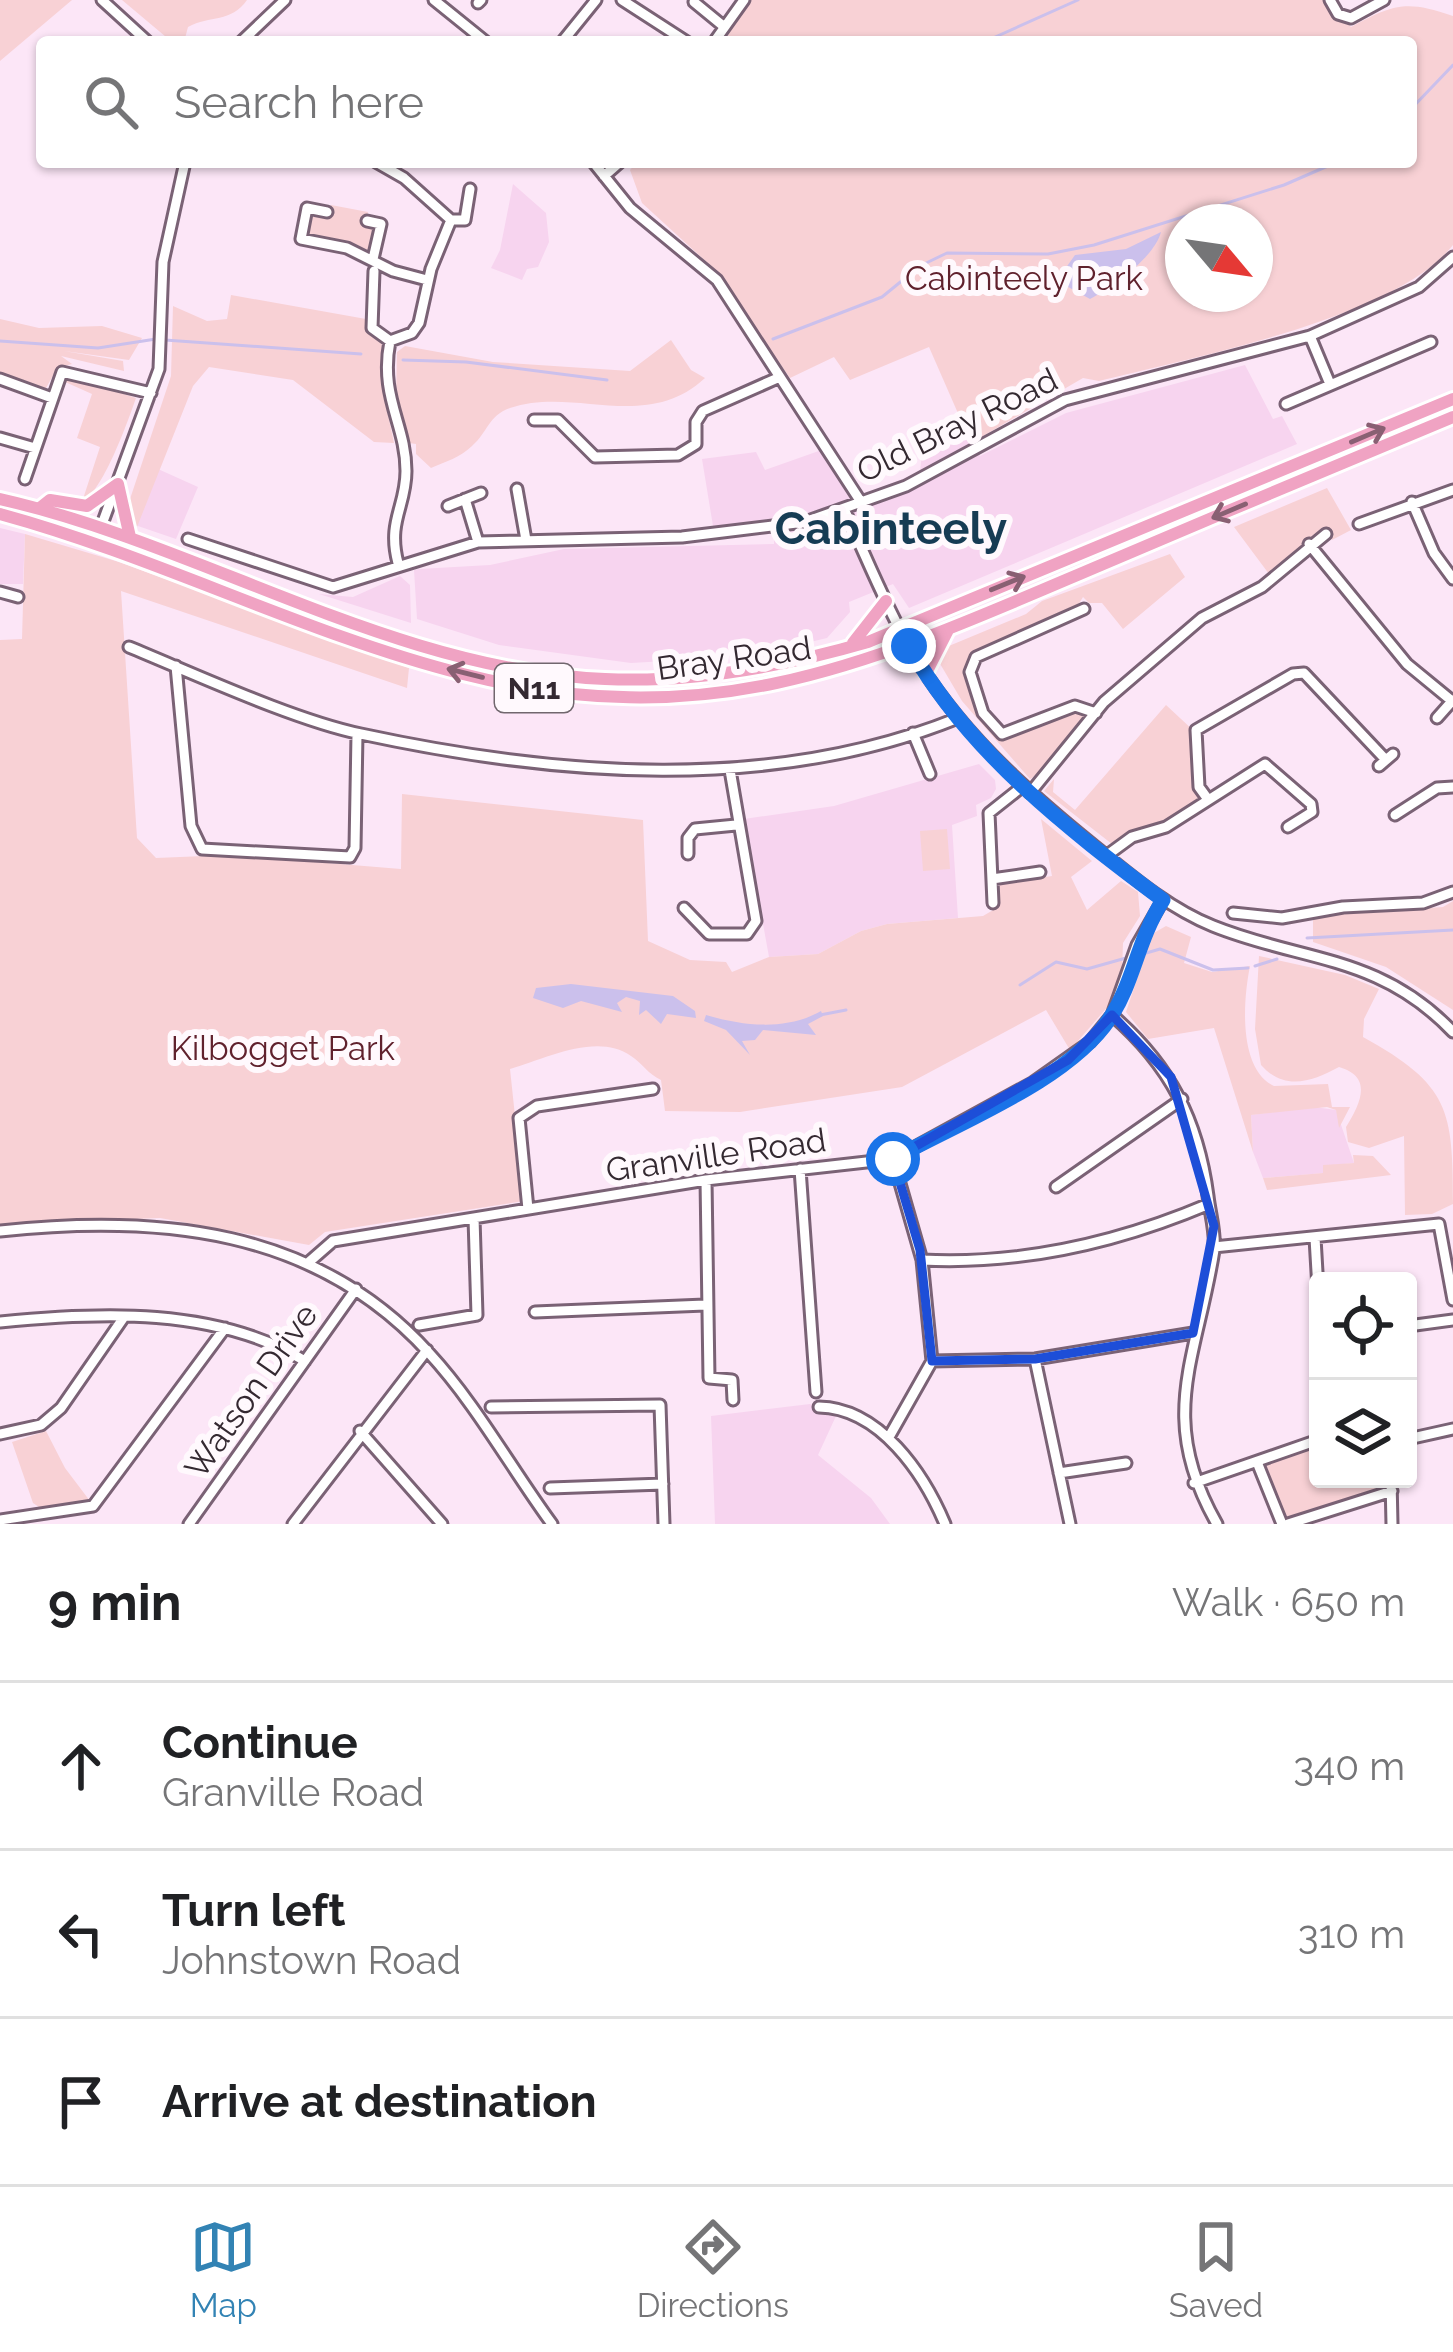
<!DOCTYPE html>
<meta charset="utf-8">
<style>
:root{--surface:#fff;--page:#f6f6f6;--text:#202124;--muted:#757577;--line:#e0e0e0;--accent:#3283b4}
body{margin:0;font-family:Raleway,sans-serif;background:var(--page);color:var(--text)}
.controls{position:absolute;right:36px;bottom:36px;display:grid;overflow:hidden;border-radius:12px;box-shadow:0 3px 9px #0004}
.controls button{width:108px;height:108px;display:grid;place-items:center;padding:0;border:0;border-bottom:3px solid var(--line);background:var(--surface);color:var(--text);font:60px sans-serif}
.compass{position:absolute;left:1165px;top:204px;width:108px;height:108px;border-radius:50%;background:var(--surface);box-shadow:0 3px 9px #0004;rotate:119deg}
.stop{position:absolute;width:36px;height:36px;margin:-27px;border:9px solid #1a73e8;border-radius:50%;background:#fff}
.stop.end{background:#1a73e8;border-color:#fff;box-shadow:0 3px 12px #0008}
.list{margin:0;padding:0;list-style:none}
h2{display:flex;justify-content:space-between;align-items:center;height:156px;margin:0;padding:0 48px;font-size:51px}
h2 small{font-size:39px;font-weight:400;color:var(--muted)}
.list li{display:grid;grid-template-columns:78px 1fr auto;gap:36px;align-items:center;box-sizing:border-box;height:168px;padding:0 48px;border-top:3px solid var(--line)}
.list b{display:block;font-size:45px;white-space:nowrap}
.list p{margin:0;font-size:39px;white-space:nowrap;color:var(--muted)}
.list em{font-size:39px;font-style:normal;color:var(--muted)}
.icon{flex:none;width:66px;height:66px;fill:none;stroke:currentColor;stroke-width:2;stroke-linecap:round;stroke-linejoin:round}
.map{position:relative;flex:none;width:1453px;height:1524px;overflow:hidden}
.search{position:absolute;background:var(--surface);box-shadow:0 3px 9px #0004;left:36px;right:36px;top:36px;height:132px;display:flex;align-items:center;gap:30px;box-sizing:border-box;padding:0 42px;border-radius:12px;color:var(--muted);font-size:45px}
.sheet{height:660px;background:var(--surface)}
nav{display:flex;justify-content:space-around;align-items:center;box-sizing:border-box;height:168px;border-top:3px solid var(--line);background:var(--surface);font-size:33px;color:var(--muted)}
nav a{display:grid;justify-items:center;gap:6px}
nav .on{color:var(--accent)}
.map>svg:first-child{display:block}
</style>
<div class="map">
<svg width="1453" height="1524" viewBox="0 0 1453 1524">
<rect width="100%" height="100%" fill="#fce6f7"/>
<path fill="#f7d4ef" d="M 513,184 L 546,213 L 549,242 L 538,267 L 527,269 L 522,280 L 491,268 L 500,250 Z
M 1245,365 L 1273,419 L 1282,416 L 1297,444 L 909,608 L 893,584 L 849,602 L 850,612 L 827,638 L 752,656 L 631,663 L 499,645 L 417,619 L 414,570 L 419,569 L 490,565 L 564,549 L 774,544 L 774,519 L 713,526 L 702,459 L 756,452 L 765,470 L 830,447 L 864,494 L 920,472 L 924,434 L 959,416 L 980,456 L 1066,413 Z
M 158,469 L 198,487 L 176,539 L 135,525 Z
M 0,528 L 25,534 L 23,584 L 0,584 Z
M 400,576 L 410,585 L 411,623 L 319,594 L 353,597 Z
M 979,764 L 995,780 L 996,789 L 991,798 L 976,805 L 977,816 L 952,825 L 958,918 L 887,924 L 861,931 L 818,954 L 769,957 L 744,819 L 834,806 Z
M 1314,1107 L 1336,1110 L 1354,1163 L 1323,1166 L 1324,1173 L 1263,1178 L 1253,1152 L 1251,1115 Z
M 810,1404 L 836,1416 L 818,1455 L 871,1498 L 890,1524 L 715,1524 L 711,1416 Z"/>
<path fill="#f8d1d5" fill-rule="evenodd" d="M 0,0 L 72,0 L 0,61 Z
M 122,0 L 247,0 C 231,23 210,15 188,27 L 184,42 L 172,42 Z
M 744,0 L 1326,0 L 1351,27 C 1394,4 1406,0 1453,16 L 1453,245 C 1397,318 1190,358 1099,381 L 1083,378 L 971,443 L 929,347 L 850,380 L 834,357 L 790,378 L 712,267 L 642,203 L 630,170 L 637,162 L 1411,162 L 1411,42 L 725,42 ZM 1183,222 L 1255,222 L 1255,294 L 1183,294 Z
M 331,205 L 368,212 L 366,224 L 376,230 L 371,251 L 308,234 L 311,217 L 328,217 Z
M 231,295 L 366,319 L 384,348 L 382,386 L 394,443 L 374,442 L 293,380 L 209,367 L 193,386 L 137,527 L 127,508 L 171,376 L 173,306 L 207,321 L 227,319 Z
M 0,319 L 39,328 L 102,326 L 142,338 L 129,360 L 64,351 L 123,361 L 124,371 L 61,356 L 72,364 L 57,368 L 45,390 L 0,375 Z
M 671,340 L 691,370 L 705,378 C 646,433 574,386 510,408 C 488,416 488,432 472,446 C 461,457 445,462 431,468 L 416,454 L 416,444 L 409,443 L 396,400 L 397,352 L 405,346 L 493,362 L 630,371 Z
M 71,377 L 136,398 C 126,427 102,492 82,502 L 100,447 L 77,438 L 92,394 L 63,381 Z
M 1327,488 L 1351,530 L 1332,540 L 1326,531 L 1269,574 L 1234,527 Z
M 25,534 L 119,562 L 409,668 L 407,688 L 121,591 L 137,838 L 156,858 L 228,855 L 401,869 L 402,794 L 643,820 L 648,941 L 690,960 L 726,962 L 732,972 L 769,957 L 818,954 L 861,931 L 887,924 L 983,916 L 1000,906 L 999,884 L 1052,876 L 1041,819 L 1092,861 L 1071,877 L 1087,910 L 1121,881 L 1138,892 L 1140,916 L 1123,943 L 1122,972 L 1111,1003 L 1070,1050 L 1046,1010 L 902,1087 L 740,1112 L 665,1111 L 661,1080 C 648,1074 643,1064 631,1056 C 597,1032 545,1059 510,1069 L 524,1201 L 325,1232 L 309,1245 L 160,1218 L 0,1224 L 0,640 L 22,639 Z
M 1170,554 L 1185,577 L 1123,629 L 1102,603 L 1089,603 L 1083,597 L 1075,610 L 969,661 L 966,670 L 982,719 L 1003,738 L 1074,709 L 1086,714 L 1045,770 L 1030,779 L 962,701 L 939,662 L 944,648 L 1026,614 L 1042,601 Z
M 1166,705 L 1195,732 L 1201,798 L 1158,828 L 1112,844 L 1044,791 L 1054,779 L 1053,792 L 1075,810 Z
M 947,829 L 950,869 L 923,871 L 920,831 Z
M 1453,901 L 1453,1010 L 1386,967 L 1313,942 L 1313,916 L 1443,907 Z
M 1166,926 L 1191,937 L 1184,963 L 1212,972 L 1250,966 C 1243,1000 1238,1069 1274,1086 L 1328,1084 L 1332,1107 L 1350,1107 L 1339,1128 L 1336,1110 L 1327,1107 L 1251,1115 L 1253,1152 L 1214,1028 L 1148,1039 L 1126,1012 L 1152,934 Z
M 1259,956 L 1345,975 L 1379,989 L 1364,1019 L 1363,1037 C 1450,1085 1453,1110 1453,1204 L 1432,1214 L 1405,1215 L 1404,1136 L 1369,1148 L 1348,1142 L 1346,1127 C 1360,1104 1374,1077 1339,1067 C 1313,1081 1285,1092 1261,1065 L 1255,1029 Z
M 1353,1155 L 1373,1156 L 1391,1175 L 1267,1190 L 1263,1178 L 1323,1173 L 1323,1165 L 1354,1163 Z
M 46,1431 L 65,1468 L 90,1501 L 42,1509 L 33,1503 L 12,1442 Z
M 1318,1445 L 1318,1479 L 1388,1482 L 1383,1489 L 1292,1518 L 1282,1515 L 1266,1464 Z"/>
<path fill="#cbc0ec" d="M 1161,232 C 1155,256 1114,287 1090,299 L 1061,283 L 1060,276 L 1075,255 L 1126,249 Z
M 571,984 L 673,996 L 695,1011 L 696,1018 L 667,1014 L 661,1024 L 646,1010 L 639,1015 L 640,1001 L 626,997 L 617,1003 L 622,1012 L 581,1001 L 563,1008 L 533,998 L 536,988 Z
M 821,1011 L 823,1016 L 808,1024 L 816,1035 L 763,1030 L 755,1040 L 742,1041 L 750,1055 L 726,1030 L 704,1021 L 706,1015 C 743,1026 786,1031 821,1011 Z"/>
<g fill="none" stroke-linecap="round" stroke-linejoin="round">
<path stroke="#cbc0ec" stroke-width="3" d="M 984,42 L 1078,0
M 1411,109 L 1453,65
M 773,339 L 882,297 L 920,266 L 947,253 L 1048,254 L 1094,245 L 1284,185 L 1337,162
M 165,340 L 361,354
M 0,341 L 98,348 L 156,339
M 403,360 L 466,362 L 607,380
M 1307,938 L 1453,930
M 1136,956 L 1160,949 L 1213,970 L 1248,968
M 1255,966 L 1277,959
M 1020,985 L 1056,962 L 1087,969 L 1126,958
M 820,1015 L 846,1010"/>
<g stroke="#7a6275" stroke-width="15">
<path id="minor" d="M 102,0 L 148,42
M 434,0 L 486,42
M 622,0 L 687,42
M 1330,0 L 1338,14 L 1351,18 L 1384,0
M 694,2 L 722,25
M 478,3 L 481,0
M 241,42 L 285,0
M 562,42 L 596,0
M 714,42 L 744,0
M 593,162 L 630,208 L 717,280 L 861,502
M 604,176 L 620,162
M 327,212 L 307,208 L 301,239 L 347,248 L 393,271 L 427,280
M 451,220 L 465,220 L 470,189
M 367,221 L 381,224 L 373,259
M 374,271 L 372,328 L 390,341 L 412,333 L 419,323 L 431,269 L 451,220 L 404,178 L 376,162
M 1310,336 L 1330,384
M 390,341 C 379,397 406,424 406,471 C 406,507 387,521 398,563
M 0,379 L 52,398
M 1286,404 L 1431,342
M 534,420 L 558,420 L 595,457 L 678,455 L 696,444 L 696,422 L 703,411 L 780,377
M 0,438 L 35,448
M 25,479 L 62,372 L 151,393
M 517,489 L 526,540
M 465,499 L 478,542
M 1412,502 L 1434,553 L 1453,579
M 448,506 L 481,493
M 844,509 C 866,556 885,605 911,650 C 956,728 1023,788 1092,844 C 1129,874 1168,908 1213,926 C 1302,962 1379,954 1453,1032
M 1359,524 L 1453,490
M 101,527 L 159,369 L 163,262 L 185,162
M 188,539 L 333,587 L 478,542 L 682,537 L 805,522 L 906,486 L 1065,400 L 1310,336 L 1419,287 L 1453,257
M 1309,544 L 1407,664 L 1452,701
M 0,592 L 18,597
M 1084,609 L 976,657 L 970,672 L 983,713 L 1002,734 L 1075,706 L 1096,713
M 129,647 C 195,674 294,720 361,734 C 556,776 770,794 958,718
M 176,666 L 191,826 L 202,849 L 350,857 L 355,848 L 357,734
M 1437,718 L 1453,700
M 913,733 L 930,774
M 1379,766 L 1393,754
M 1030,793 L 1104,702 L 1202,618 L 1262,587 L 1326,534
M 1207,798 L 1199,787 L 1196,730 L 1293,674 L 1304,673 L 1386,760
M 1395,815 L 1437,788 L 1453,787
M 688,854 L 688,838 L 695,829 L 736,825
M 1106,856 L 1132,837 L 1166,827 L 1265,764 L 1311,804 L 1312,812 L 1288,827
M 992,879 L 1040,872
M 993,903 L 989,813 L 1023,786
M 684,908 L 709,934 L 747,934 L 756,921 L 730,770
M 1233,913 L 1282,918 L 1343,907 L 1423,903 L 1453,892
M 1112,1015 C 1170,1065 1198,1120 1208,1196 C 1210,1214 1216,1232 1214,1250 C 1197,1359 1156,1417 1217,1524
M 800,1169 L 816,1392
M 706,1180 L 709,1378 L 732,1380 L 733,1400
M 1056,1187 L 1182,1099
M 528,1209 L 519,1118 L 537,1106 L 653,1089
M 0,1231 C 159,1214 316,1228 429,1353 C 476,1404 511,1468 552,1524
M 1315,1238 L 1318,1289
M 1214,1247 L 1439,1224 L 1453,1300
M 922,1260 C 1022,1265 1117,1243 1209,1204
M 309,1262 L 333,1241 L 706,1180 L 893,1159 L 1032,1083 L 1090,1042 L 1112,1015 L 1137,945 L 1163,900
M 535,1312 L 705,1305
M 0,1322 C 100,1312 216,1307 305,1361
M 419,1325 L 477,1315 L 474,1218
M 1408,1326 L 1453,1320
M 1035,1359 L 1070,1524
M 932,1361 L 1035,1359 L 1193,1333
M 491,1407 L 660,1405 L 664,1524
M 819,1407 C 880,1408 924,1474 945,1524
M 360,1431 L 442,1524
M 0,1434 L 41,1425 L 61,1408 L 124,1317
M 889,1437 L 932,1361 L 922,1260 L 893,1159
M 1408,1439 L 1453,1429
M 1257,1462 L 1282,1524
M 1059,1473 L 1126,1463
M 1391,1479 L 1392,1524
M 1194,1483 L 1318,1440
M 550,1488 L 663,1484
M 0,1520 L 93,1506 L 225,1328
M 189,1524 L 356,1289
M 293,1524 L 427,1350
M 1288,1524 L 1392,1491"/>
</g>
<g stroke="#fff" stroke-width="18">
<path id="highway" d="M 118,484 L 130,537
M 0,499 C 203,545 393,671 605,679 C 695,683 782,667 868,642 L 1453,399
M 40,508 L 50,500 L 87,506 L 118,484
M 0,514 C 158,557 305,634 463,674 C 716,738 875,661 1101,565 C 1218,515 1336,466 1453,417
M 853,643 L 886,601
M 926,673 L 948,630"/>
</g>
<use href="#minor" stroke="#fff" stroke-width="9"/>
<use href="#highway" stroke="#f0a3c3" stroke-width="12"/>
</g>
<defs><path id="oneway-shaft" d="M-6 0H5M1.5-3L5.5 0L1.5 3" fill="none" stroke-width="1.6" stroke-linecap="round" stroke-linejoin="round" transform="scale(3)"/></defs>
<g stroke="#896073">
<use href="#oneway-shaft" transform="translate(1368 435) rotate(-23)"/>
<use href="#oneway-shaft" transform="translate(1229 511) rotate(157)"/>
<use href="#oneway-shaft" transform="translate(1008 583) rotate(-22)"/>
<use href="#oneway-shaft" transform="translate(465 673) rotate(-166)"/>
</g>
<g fill="none" stroke-linecap="round" stroke-linejoin="round">
<path stroke="#1a73e8" stroke-width="15" d="M 893,1159 C 959,1122 1068,1081 1110,1018 C 1134,982 1137,941 1163,900 C 1068,829 968,752 909,646"/>
</g>
<path fill="none" stroke="#1d4ed8" stroke-width="9" stroke-linejoin="round" d="M 1112,1015 L 1171,1077 L 1214,1226 L 1193,1333 L 1035,1359 L 932,1361 L 920,1250 L 893,1159 L 1068,1060 Z"/>
<g text-anchor="middle" dominant-baseline="central" stroke-width="12" stroke-linejoin="round" paint-order="stroke">
<rect fill="#fff9fd" stroke="#71676e" stroke-width="3" x="495" y="664" width="78" height="48" rx="9"/>
<g font-size="30" font-weight="bold" fill="#342931">
<text x="534" y="688">N11</text>
</g>
<g font-size="33" fill="#60212d" stroke="#fff9fd">
<text x="1024" y="278">Cabinteely Park</text>
<text x="283" y="1048">Kilbogget Park</text>
</g>
<g font-size="33" fill="#342931" stroke="#fff9fd">
<text transform="translate(957 425) rotate(-26)">Old Bray Road</text>
<text transform="translate(734 658) rotate(-8)">Bray Road</text>
<text transform="translate(716 1155) rotate(-8)">Granville Road</text>
<text transform="translate(251 1391) rotate(-55)">Watson Drive</text>
</g>
<g font-size="45" font-weight="bold" fill="#163c54" stroke="#fff9fd">
<text x="891" y="528">Cabinteely</text>
</g>
</g>
</svg>
<div class="controls">
<button><svg class="icon" aria-label="locate" viewBox="0 0 24 24"><circle cx="12" cy="12" r="6"/><path d="M12 2v4M12 18v4M2 12h4M18 12h4"/></svg></button>
<button><svg class="icon" aria-label="layers" viewBox="0 0 24 24"><path d="M12 4l9 5-9 5-9-5zM3 14l9 5 9-5"/></svg></button>
</div>
<svg class="compass" viewBox="-18 -18 36 36"><path d="M0-13l5 13h-10z" fill="#e53935"/><path d="M0 13l5-13h-10z" fill="#757577"/></svg>
<div class="stop" style="left:893px;top:1159px"></div>
<div class="stop end" style="left:909px;top:646px"></div>
<div class="search"><svg class="icon" aria-label="search" viewBox="0 0 24 24"><circle cx="10" cy="10" r="6"/><path d="M15 15l6 6"/></svg>Search here</div>
</div>
<section class="sheet">
<h2>9 min<small>Walk · 650 m</small></h2>
<ul class="list">
<li><svg class="icon" aria-label="ahead" viewBox="0 0 24 24"><path d="M12 20V5M6 11l6-6 6 6"/></svg><div><b>Continue</b><p>Granville Road</p></div><em>340 m</em></li>
<li><svg class="icon" aria-label="left" viewBox="0 0 24 24"><path d="M17 20v-9H6M10 6l-5 5 5 5"/></svg><div><b>Turn left</b><p>Johnstown Road</p></div><em>310 m</em></li>
<li><svg class="icon" aria-label="arrive" viewBox="0 0 24 24"><path d="M6 21V4h12l-3 4 3 4H6"/></svg><div><b>Arrive at destination</b></div></li>
</ul>
</section>
<nav>
<a class="on"><svg class="icon" aria-label="map" viewBox="0 0 24 24"><path d="M3 6l6-2 6 2 6-2v14l-6 2-6-2-6 2zM9 4v14M15 6v14"/></svg>Map</a>
<a><svg class="icon" aria-label="directions" viewBox="0 0 24 24"><path d="M12 3l9 9-9 9-9-9zM9 14v-3h6M13 9l2 2-2 2"/></svg>Directions</a>
<a><svg class="icon" aria-label="saved" viewBox="0 0 24 24"><path d="M7 4h10v16l-5-4-5 4z"/></svg>Saved</a>
</nav>
